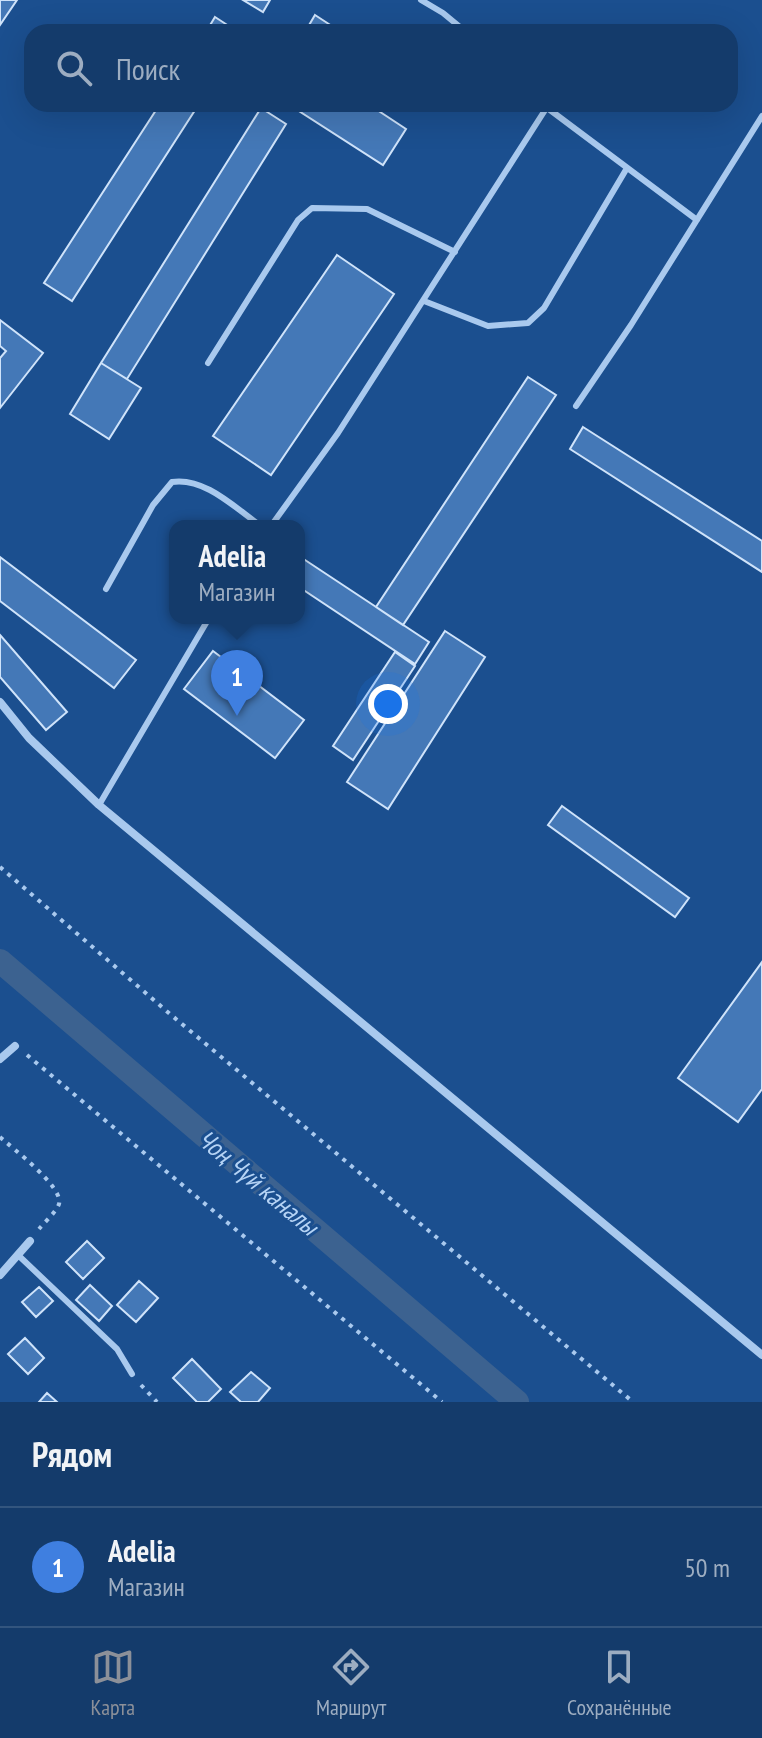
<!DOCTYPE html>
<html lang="ru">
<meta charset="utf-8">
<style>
:root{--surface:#143b6b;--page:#1d4271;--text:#f1f3f6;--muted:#9dadc1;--line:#33557e;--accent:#8c9099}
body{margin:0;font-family:"PT Sans Narrow",sans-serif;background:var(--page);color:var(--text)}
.you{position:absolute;left:388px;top:704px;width:28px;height:28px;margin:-20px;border:6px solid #fff;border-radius:50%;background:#1a73e8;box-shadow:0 0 0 12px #1a73e833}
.badge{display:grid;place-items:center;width:52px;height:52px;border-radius:50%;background:var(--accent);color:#fff;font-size:26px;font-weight:700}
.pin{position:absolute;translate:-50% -66px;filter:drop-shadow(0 2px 4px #0008)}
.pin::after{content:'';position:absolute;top:42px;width:28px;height:24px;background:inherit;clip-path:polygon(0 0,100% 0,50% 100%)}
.popup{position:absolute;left:169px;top:520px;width:136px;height:104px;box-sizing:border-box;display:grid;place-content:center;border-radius:16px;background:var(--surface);filter:drop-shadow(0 2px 6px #0005);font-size:26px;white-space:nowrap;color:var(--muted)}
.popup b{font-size:30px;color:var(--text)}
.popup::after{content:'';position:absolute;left:50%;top:100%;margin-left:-16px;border:16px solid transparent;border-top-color:var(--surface)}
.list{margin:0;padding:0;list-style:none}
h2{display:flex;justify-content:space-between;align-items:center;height:104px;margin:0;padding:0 32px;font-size:34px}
h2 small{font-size:26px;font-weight:400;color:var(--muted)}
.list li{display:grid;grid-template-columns:52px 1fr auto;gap:24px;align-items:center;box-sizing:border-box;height:120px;padding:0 32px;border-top:2px solid var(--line)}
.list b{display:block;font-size:30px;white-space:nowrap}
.list p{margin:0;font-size:26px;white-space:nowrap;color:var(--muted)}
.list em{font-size:26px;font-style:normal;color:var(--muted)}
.icon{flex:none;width:44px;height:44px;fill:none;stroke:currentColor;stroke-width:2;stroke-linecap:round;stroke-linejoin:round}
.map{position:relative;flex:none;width:762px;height:1402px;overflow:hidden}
.search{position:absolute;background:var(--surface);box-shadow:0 8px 32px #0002;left:24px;right:24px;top:24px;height:88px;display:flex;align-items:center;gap:20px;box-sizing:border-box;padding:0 28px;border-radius:24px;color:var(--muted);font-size:30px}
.sheet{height:224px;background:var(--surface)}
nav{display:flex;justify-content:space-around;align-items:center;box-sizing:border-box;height:112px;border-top:2px solid var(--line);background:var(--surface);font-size:22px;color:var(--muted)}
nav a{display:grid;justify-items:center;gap:4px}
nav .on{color:var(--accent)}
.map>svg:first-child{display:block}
</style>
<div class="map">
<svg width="762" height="1402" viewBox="0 0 762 1402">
<rect width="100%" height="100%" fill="#1b4f8f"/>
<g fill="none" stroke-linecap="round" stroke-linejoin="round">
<path stroke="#3c6290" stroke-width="24" d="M 0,961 L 517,1402"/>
</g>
<path fill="#4478b7" stroke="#cfe3fa" stroke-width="2" d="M 0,0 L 17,0 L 0,25 Z
M 243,0 L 270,0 L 263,12 Z
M 315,15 L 341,32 L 305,32 Z
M 215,17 L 238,32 L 206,32 Z
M 160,104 L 199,104 L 72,301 L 44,283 Z
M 288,104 L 368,104 L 406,129 L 383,165 Z
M 261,108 L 286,124 L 127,379 L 101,363 Z
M 337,255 L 394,294 L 271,475 L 213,436 Z
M 0,320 L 43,353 L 0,408 L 0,358 L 6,351 L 0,346 Z
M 101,363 L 141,388 L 109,439 L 70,414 Z
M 528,377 L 556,395 L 403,625 L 376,607 Z
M 583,427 L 762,541 L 762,572 L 570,449 Z
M 299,556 L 429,642 L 415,664 L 299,587 Z
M 0,557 L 136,660 L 114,688 L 0,601 Z
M 445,631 L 485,657 L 388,809 L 347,782 Z
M 0,635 L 67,712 L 46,730 L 0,677 Z
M 213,651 L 304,720 L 275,758 L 184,689 Z
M 395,652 L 415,666 L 353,760 L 333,746 Z
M 562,806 L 689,898 L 675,917 L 548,825 Z
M 762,962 L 762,1089 L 738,1122 L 678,1078 Z
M 87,1241 L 104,1258 L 83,1279 L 66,1262 Z
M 139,1281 L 158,1298 L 136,1322 L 117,1305 Z
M 90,1285 L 112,1306 L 99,1321 L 76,1300 Z
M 39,1287 L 53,1301 L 36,1317 L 22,1302 Z
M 25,1338 L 44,1358 L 28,1374 L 8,1354 Z
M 192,1359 L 221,1389 L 208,1402 L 197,1402 L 173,1378 Z
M 251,1372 L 270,1388 L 258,1402 L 241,1402 L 230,1392 Z
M 47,1393 L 57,1402 L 39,1402 Z"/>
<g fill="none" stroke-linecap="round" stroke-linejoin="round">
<path stroke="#a9c9ee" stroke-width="4" stroke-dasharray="4 6" stroke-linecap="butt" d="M 0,867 L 170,1014 L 633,1402
M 27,1055 L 442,1402
M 0,1137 C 12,1148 64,1187 59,1204 C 56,1212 45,1222 39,1229
M 141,1385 L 157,1402"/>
<path stroke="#a9c9ee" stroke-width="6" d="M 421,0 L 443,13 L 466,32
M 546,107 L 697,220
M 424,301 L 488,326 L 528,323 L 544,308 L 627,168
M 208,363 L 298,220 L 312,208 L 367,209 L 455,252
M 576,406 L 631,325 L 762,116
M 271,526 L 338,433 L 547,107
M 106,589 L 153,505 L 172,482 C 205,477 235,508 261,526
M 99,805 L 209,618
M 18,1255 L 117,1349 L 132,1374"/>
<path stroke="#a9c9ee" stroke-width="8" d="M 0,702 L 29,738 L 99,805 L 762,1355
M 0,1059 L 15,1046
M 0,1275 L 30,1241"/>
</g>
<g text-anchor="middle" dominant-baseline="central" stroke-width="6" stroke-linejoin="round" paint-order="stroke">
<g font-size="26" font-style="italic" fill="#b5d3f5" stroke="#1b4f8f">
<text transform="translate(258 1182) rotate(40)">Чоң Чүй каналы</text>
</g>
</g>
</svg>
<div class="you"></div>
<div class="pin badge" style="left:237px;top:716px;background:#3f7fe0">1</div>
<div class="popup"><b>Adelia</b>Магазин</div>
<div class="search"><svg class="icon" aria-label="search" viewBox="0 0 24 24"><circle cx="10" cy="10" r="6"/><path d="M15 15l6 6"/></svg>Поиск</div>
</div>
<section class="sheet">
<h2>Рядом<small></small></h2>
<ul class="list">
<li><span class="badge" style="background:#3f7fe0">1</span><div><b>Adelia</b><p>Магазин</p></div><em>50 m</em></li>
</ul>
</section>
<nav>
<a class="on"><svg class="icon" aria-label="map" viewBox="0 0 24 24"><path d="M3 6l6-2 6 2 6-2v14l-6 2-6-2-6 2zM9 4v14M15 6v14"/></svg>Карта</a>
<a><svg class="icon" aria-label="directions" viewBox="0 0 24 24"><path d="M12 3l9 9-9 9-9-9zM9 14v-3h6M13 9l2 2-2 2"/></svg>Маршрут</a>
<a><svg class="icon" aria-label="saved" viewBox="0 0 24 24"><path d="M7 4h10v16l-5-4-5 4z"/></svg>Сохранённые</a>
</nav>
